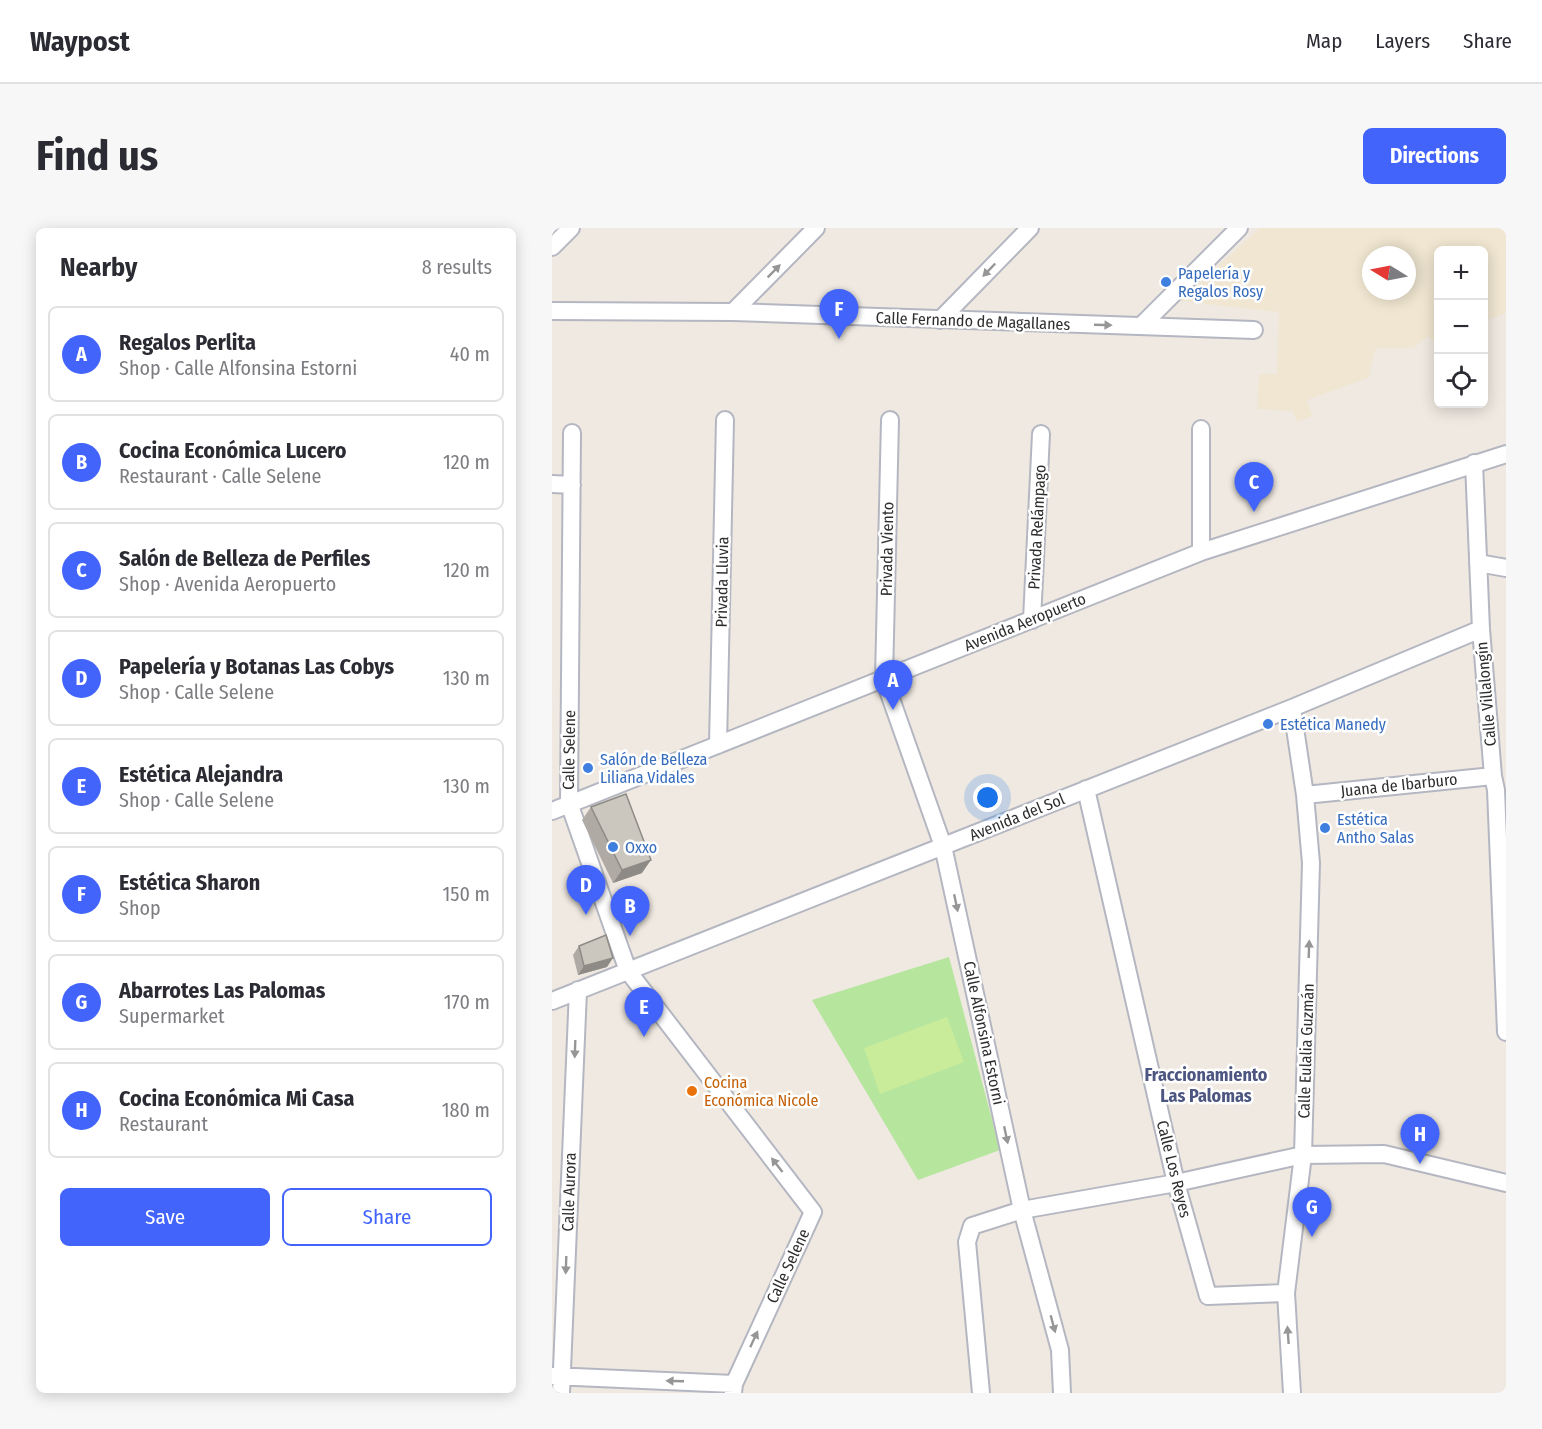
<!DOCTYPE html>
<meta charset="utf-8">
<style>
:root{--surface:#fff;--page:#f7f7f7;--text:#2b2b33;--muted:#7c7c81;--line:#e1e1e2;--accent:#4264fb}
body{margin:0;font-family:"Fira Sans Condensed",sans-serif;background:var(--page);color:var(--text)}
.controls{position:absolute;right:18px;top:18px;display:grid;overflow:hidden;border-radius:9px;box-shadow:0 3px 15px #0003}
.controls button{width:54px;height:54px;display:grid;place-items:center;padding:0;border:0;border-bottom:2px solid var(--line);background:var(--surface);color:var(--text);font:30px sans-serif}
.compass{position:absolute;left:810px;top:18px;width:54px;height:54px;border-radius:50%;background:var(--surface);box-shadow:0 3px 15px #0003;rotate:280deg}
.you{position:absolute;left:436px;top:570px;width:21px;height:21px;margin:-15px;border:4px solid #fff;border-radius:50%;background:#1a73e8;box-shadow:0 0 0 9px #1a73e833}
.badge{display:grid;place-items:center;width:39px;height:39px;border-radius:50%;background:var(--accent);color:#fff;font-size:20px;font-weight:700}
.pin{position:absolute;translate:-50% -50px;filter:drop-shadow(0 2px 3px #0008)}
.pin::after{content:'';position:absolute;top:32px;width:21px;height:18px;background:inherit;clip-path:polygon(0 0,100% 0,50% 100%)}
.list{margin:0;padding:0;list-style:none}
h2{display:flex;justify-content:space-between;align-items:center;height:78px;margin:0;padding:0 24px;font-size:26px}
h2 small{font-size:20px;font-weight:400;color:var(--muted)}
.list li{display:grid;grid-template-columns:39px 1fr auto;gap:18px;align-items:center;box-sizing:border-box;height:96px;margin:0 12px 12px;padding:0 12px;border:2px solid var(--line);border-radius:9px}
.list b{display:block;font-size:22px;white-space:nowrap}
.list p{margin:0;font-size:20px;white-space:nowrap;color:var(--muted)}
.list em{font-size:20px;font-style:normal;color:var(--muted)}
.actions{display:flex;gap:12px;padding:18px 24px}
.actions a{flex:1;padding:14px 0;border:2px solid var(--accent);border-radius:9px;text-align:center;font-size:21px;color:var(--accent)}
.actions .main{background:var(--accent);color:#fff}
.icon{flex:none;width:33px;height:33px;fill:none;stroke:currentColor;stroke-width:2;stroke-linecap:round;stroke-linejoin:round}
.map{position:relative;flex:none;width:954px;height:1165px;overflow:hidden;border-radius:9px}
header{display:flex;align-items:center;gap:36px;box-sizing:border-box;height:84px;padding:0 30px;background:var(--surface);border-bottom:2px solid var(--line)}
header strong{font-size:28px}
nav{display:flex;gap:33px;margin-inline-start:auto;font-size:21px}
.intro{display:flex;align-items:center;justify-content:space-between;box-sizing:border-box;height:144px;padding:0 36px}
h1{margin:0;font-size:42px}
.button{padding:15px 27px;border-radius:9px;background:var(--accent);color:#fff;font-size:21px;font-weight:700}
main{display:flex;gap:36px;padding:0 36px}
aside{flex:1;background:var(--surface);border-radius:9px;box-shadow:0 3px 15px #0003}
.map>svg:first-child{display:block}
</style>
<header>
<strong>Waypost</strong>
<nav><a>Map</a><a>Layers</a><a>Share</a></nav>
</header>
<div class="intro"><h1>Find us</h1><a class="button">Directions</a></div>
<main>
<aside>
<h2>Nearby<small>8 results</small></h2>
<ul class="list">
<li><span class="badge">A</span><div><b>Regalos Perlita</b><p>Shop · Calle Alfonsina Estorni</p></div><em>40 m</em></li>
<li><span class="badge">B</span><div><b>Cocina Económica Lucero</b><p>Restaurant · Calle Selene</p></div><em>120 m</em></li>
<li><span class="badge">C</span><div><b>Salón de Belleza de Perfiles</b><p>Shop · Avenida Aeropuerto</p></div><em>120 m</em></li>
<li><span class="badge">D</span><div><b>Papelería y Botanas Las Cobys</b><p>Shop · Calle Selene</p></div><em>130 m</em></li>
<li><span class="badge">E</span><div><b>Estética Alejandra</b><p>Shop · Calle Selene</p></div><em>130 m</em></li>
<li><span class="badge">F</span><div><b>Estética Sharon</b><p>Shop</p></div><em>150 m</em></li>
<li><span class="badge">G</span><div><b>Abarrotes Las Palomas</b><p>Supermarket</p></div><em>170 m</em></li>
<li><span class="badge">H</span><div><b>Cocina Económica Mi Casa</b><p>Restaurant</p></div><em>180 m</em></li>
</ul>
<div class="actions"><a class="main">Save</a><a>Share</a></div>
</aside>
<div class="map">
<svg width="954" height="1165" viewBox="0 0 954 1165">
<rect width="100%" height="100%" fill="#efe9e1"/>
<path fill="#f0e6d1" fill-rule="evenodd" d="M 708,0 L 954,0 L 954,85 L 932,93 L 932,22 L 886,22 L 886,112 L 882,114 L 876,108 L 861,120 L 824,120 L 818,141 L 818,149 L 755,172 L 760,188 L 745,194 L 741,183 L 705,181 L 707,146 L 725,146 L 727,84 L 628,73 ZM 819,27 L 855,27 L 855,63 L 819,63 Z"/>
<path fill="#b6e59e" d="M 397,729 L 448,922 L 366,952 L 260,772 Z"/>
<path fill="#c9ec9a" d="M 395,789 L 412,834 L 328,866 L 312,820 Z"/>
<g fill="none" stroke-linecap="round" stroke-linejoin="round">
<g stroke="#b4b7c1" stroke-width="20">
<path id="street" d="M 0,19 L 19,0
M 0,83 L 181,84 L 702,102
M 181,84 L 264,0
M 388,92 L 478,0
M 589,98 L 687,0
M 338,192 L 332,451 L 391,618 L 470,982 L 508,1122 L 510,1165
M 649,201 L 649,324
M 20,205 L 17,575 L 76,743 L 261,984 L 182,1156 L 181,1165
M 922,235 L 929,401 L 941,548 L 944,562 L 954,804
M 0,256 L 20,257
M 926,335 L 954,340
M 480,392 L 489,206
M 740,480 L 753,567 L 759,635 L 751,927 L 734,1065 L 740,1165
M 166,517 L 173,192
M 534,561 L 624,955 L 656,1068 L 734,1065
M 753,567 L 941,548
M 0,583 L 649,324 L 954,226
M 0,773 L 740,480 L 929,401
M 0,1148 L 182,1156
M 9,1165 L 26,762
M 429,1165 L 415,1014 L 420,998 L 470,982 L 624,955 L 751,927 L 832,926 L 954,955"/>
</g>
<use href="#street" stroke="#fff" stroke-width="16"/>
</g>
<path fill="#afaba4" d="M 39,579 L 90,645 L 61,655 L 30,592 Z
M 27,718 L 55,739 L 26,747 L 21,727 Z"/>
<path fill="#8e8b86" d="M 99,632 L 90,645 L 61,655 L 70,642 Z
M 61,730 L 55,739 L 26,747 L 32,738 Z"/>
<path fill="#cbc7bf" stroke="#8e8b86" stroke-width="1.5" d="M 74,566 L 99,632 L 70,642 L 39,579 Z
M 54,707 L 61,730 L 32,738 L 27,718 Z"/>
<defs><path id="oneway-solid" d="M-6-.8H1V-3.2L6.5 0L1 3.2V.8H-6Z" transform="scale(1.5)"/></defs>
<g fill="#969696">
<use href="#oneway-solid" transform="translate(437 42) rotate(134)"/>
<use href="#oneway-solid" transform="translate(222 43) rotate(-45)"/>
<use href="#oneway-solid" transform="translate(551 97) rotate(2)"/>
<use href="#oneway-solid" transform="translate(404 675) rotate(78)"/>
<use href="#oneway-solid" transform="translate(757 721) rotate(-88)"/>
<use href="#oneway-solid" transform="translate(23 821) rotate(92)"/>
<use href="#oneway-solid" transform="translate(454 907) rotate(78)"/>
<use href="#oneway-solid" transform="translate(225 937) rotate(-128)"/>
<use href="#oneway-solid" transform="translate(14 1037) rotate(92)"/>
<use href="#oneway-solid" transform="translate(501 1096) rotate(75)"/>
<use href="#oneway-solid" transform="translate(736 1107) rotate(-94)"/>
<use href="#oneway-solid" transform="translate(202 1111) rotate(-65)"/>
<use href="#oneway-solid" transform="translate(123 1153) rotate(-178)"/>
</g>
<g fill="#3f7fe0" stroke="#fff" stroke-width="2">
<circle cx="614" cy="54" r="6"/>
<circle cx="716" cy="496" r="6"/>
<circle cx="36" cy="540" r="6"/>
<circle cx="773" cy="600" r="6"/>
<circle cx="61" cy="619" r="6"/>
</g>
<circle fill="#e8710a" stroke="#fff" stroke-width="2" cx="140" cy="863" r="6"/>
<g text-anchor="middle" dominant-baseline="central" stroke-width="5" stroke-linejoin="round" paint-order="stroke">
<g font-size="16" fill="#366cbe" stroke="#fff" text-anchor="start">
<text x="626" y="45">Papelería y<tspan x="626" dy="18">Regalos Rosy</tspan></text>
<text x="728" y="496">Estética Manedy</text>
<text x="48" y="531">Salón de Belleza<tspan x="48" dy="18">Liliana Vidales</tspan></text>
<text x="785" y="591">Estética<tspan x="785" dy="18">Antho Salas</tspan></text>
<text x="73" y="619">Oxxo</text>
</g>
<g font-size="16" fill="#2e2e2e" stroke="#fff">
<text transform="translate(421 93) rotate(2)">Calle Fernando de Magallanes</text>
<text transform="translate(485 299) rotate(-87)">Privada Relámpago</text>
<text transform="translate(335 321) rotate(-89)">Privada Viento</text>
<text transform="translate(170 354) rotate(-89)">Privada Lluvia</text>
<text transform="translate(473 394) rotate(-22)">Avenida Aeropuerto</text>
<text transform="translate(934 466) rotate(-95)">Calle Villalongín</text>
<text transform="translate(17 522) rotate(-89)">Calle Selene</text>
<text transform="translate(847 557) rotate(-6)">Juana de Ibarburo</text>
<text transform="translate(465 589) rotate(-22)">Avenida del Sol</text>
<text transform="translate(432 805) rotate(78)">Calle Alfonsina Estorni</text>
<text transform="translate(754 823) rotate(-88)">Calle Eulalia Guzmán</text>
<text transform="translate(622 941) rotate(76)">Calle Los Reyes</text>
<text transform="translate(17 964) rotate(-88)">Calle Aurora</text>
<text transform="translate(236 1038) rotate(-65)">Calle Selene</text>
</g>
<g font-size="16" fill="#c56008" stroke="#fff" text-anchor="start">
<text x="152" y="854">Cocina<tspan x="152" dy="18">Económica Nicole</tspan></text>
</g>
<g font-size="18" font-weight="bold" fill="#4d5680" stroke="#fff">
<text x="654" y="847">Fraccionamiento<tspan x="654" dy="21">Las Palomas</tspan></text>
</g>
</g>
</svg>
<div class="controls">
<button>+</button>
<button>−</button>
<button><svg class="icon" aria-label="locate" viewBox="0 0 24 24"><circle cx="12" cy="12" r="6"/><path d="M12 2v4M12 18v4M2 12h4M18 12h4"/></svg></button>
</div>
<svg class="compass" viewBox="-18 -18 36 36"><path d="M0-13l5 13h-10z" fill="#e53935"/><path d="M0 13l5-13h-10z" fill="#7c7c81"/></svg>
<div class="you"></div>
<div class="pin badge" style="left:341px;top:482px">A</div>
<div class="pin badge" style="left:78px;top:708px">B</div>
<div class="pin badge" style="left:702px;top:284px">C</div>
<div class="pin badge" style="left:34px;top:687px">D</div>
<div class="pin badge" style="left:92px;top:809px">E</div>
<div class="pin badge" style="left:287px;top:111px">F</div>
<div class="pin badge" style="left:760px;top:1009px">G</div>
<div class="pin badge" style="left:868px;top:936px">H</div>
</div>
</main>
